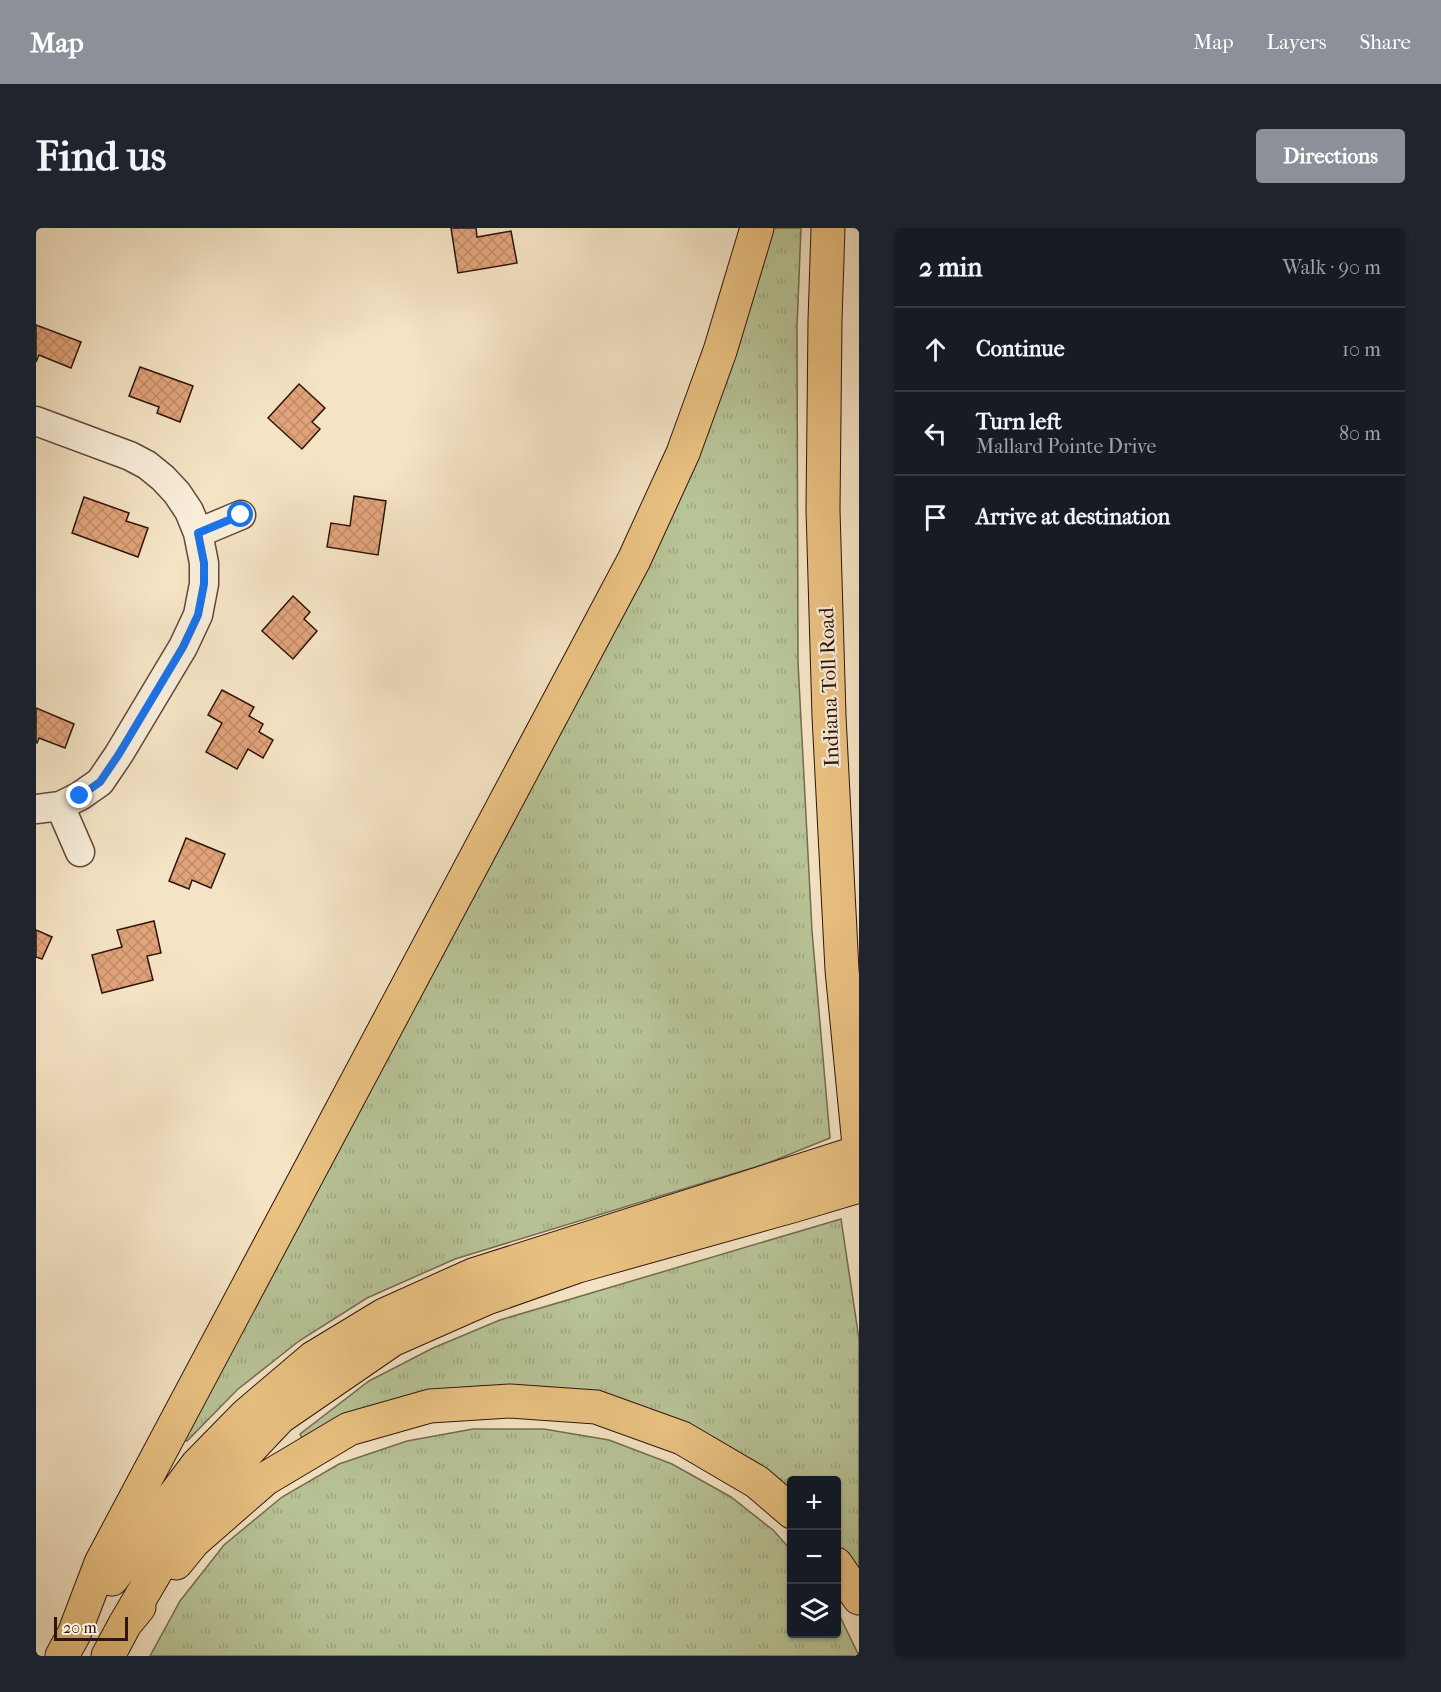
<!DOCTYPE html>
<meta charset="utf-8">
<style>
:root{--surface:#171b24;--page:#20242c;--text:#f1f3f6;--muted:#9ea1a6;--line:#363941;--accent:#8c9099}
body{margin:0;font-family:"IM FELL French Canon",serif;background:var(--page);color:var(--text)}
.controls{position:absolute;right:18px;bottom:18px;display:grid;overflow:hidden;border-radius:6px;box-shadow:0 2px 4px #0004}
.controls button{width:54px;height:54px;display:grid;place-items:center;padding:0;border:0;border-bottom:2px solid var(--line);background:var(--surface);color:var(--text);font:30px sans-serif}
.scale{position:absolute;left:18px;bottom:15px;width:74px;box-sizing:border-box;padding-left:6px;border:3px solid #2f150b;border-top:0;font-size:16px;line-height:21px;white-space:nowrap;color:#2f150b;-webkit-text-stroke:4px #f8edd9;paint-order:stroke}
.stop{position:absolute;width:18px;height:18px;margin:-14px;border:4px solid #1a73e8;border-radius:50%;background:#fff}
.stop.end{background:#1a73e8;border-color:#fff;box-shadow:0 2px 6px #0008}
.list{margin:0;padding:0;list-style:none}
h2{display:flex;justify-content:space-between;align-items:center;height:78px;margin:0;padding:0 24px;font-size:26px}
h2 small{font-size:20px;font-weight:400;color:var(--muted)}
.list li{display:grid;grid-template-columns:39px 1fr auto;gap:18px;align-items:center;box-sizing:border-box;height:84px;padding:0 24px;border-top:2px solid var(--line)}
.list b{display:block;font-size:22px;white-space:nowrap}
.list p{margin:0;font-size:20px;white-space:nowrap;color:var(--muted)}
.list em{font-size:20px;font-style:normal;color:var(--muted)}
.icon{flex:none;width:33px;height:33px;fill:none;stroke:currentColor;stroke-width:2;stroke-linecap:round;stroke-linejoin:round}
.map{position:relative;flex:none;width:823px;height:1428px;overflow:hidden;border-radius:6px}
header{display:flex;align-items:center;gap:36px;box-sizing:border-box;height:84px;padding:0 30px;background:var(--accent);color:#fff}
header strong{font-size:28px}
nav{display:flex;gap:33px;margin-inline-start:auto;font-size:21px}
.intro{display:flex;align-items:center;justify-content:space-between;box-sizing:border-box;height:144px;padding:0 36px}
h1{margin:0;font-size:42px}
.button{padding:15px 27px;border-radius:6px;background:var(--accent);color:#fff;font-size:21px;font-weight:700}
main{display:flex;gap:36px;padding:0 36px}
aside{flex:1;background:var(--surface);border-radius:6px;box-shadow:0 2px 4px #0004}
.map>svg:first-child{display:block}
</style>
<header>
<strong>Map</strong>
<nav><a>Map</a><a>Layers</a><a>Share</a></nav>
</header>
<div class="intro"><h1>Find us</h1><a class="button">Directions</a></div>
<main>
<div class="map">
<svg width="823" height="1428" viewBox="0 0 823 1428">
<defs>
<pattern id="grass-tufts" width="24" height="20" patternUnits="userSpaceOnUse" patternTransform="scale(1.5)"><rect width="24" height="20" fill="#b8c497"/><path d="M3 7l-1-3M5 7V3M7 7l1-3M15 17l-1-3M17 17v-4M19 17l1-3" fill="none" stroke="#9ea881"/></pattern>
<pattern id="building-cross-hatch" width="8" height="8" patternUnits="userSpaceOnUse" patternTransform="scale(1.5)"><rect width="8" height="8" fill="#e0a37a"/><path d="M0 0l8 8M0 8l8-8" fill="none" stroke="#c08b68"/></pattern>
</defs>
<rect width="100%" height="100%" fill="#f4e3c4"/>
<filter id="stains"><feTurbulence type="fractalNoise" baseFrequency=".00333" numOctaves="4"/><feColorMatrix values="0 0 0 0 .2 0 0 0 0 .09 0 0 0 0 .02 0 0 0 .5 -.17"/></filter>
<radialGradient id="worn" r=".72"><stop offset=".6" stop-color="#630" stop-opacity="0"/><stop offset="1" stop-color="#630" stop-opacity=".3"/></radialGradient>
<path fill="url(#grass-tufts)" stroke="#746c51" stroke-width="1.5" d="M 730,0 L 765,0 L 761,99 L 762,434 L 776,703 L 794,910 L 732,935 L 419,1031 L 331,1070 L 263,1113 L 201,1162 L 151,1213 L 146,1211 L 595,363 Z
M 805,991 L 823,1111 L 823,1351 L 801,1318 L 800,1252 L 756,1252 L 755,1270 L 548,1169 L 267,1213 L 264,1206 L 333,1153 L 397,1120 L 464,1092 Z
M 437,1201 L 508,1201 L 573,1212 L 636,1236 L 695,1269 L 737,1302 L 755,1322 L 756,1406 L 800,1406 L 801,1382 L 823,1428 L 114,1428 L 144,1373 L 188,1317 L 246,1269 L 303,1236 L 371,1213 Z"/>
<path fill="url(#building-cross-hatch)" stroke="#2f150b" stroke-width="1.5" d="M 415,0 L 440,0 L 441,9 L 475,3 L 481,35 L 422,45 Z
M 0,97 L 45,114 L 35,140 L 3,127 L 0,134 Z
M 104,139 L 157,158 L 144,194 L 121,185 L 123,179 L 93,168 Z
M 263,156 L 289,180 L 276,194 L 284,201 L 266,221 L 232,190 Z
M 318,268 L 350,273 L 342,327 L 291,319 L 295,295 L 314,298 Z
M 48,269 L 93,285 L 90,293 L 112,300 L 102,329 L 36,305 Z
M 257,368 L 274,384 L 268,391 L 281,403 L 257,431 L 226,403 Z
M 186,462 L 218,479 L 213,488 L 227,496 L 223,504 L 237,512 L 227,530 L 212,521 L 201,541 L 170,524 L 186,495 L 172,487 Z
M 0,480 L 38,496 L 29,520 L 3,510 L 1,515 L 0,514 Z
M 150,610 L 189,626 L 175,660 L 156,652 L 153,661 L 133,653 Z
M 118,693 L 125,725 L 111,728 L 117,752 L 66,765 L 56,727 L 86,719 L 81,702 Z
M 0,702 L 16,709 L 6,731 L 0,729 Z"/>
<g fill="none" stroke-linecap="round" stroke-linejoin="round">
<g stroke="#604839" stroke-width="31">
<path id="minor" d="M 0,193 L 94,228 L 111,237 L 127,250 L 141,265 L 153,283 L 162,305 L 168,335 L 168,356 L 162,387 L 147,419 L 83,526 L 64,554 L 44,568 L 24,578 L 0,581
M 162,305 L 205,287
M 24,578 L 44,624"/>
</g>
<g stroke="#2f150b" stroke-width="35">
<path id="highway" d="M 792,0 L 789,93 L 787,282 L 793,488 L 806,742 L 823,917
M 140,1335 L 158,1313 L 229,1251 L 313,1201 L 394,1178 L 474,1173 L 560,1179 L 646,1210 L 721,1254 L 756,1284
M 800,1336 L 823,1370
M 76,1351 L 161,1237 L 210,1187 L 277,1130 L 348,1087 L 437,1047 L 823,924
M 89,1396 L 156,1282 L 244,1189 L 356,1112 L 451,1070 L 542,1038 L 756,978 L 823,958
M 26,1428 L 38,1406 L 65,1335 L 598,332 L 647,225 L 684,123 L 721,0
M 72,1428 L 89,1396 L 103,1379"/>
</g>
<use href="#minor" stroke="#f8edd9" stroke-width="28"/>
<use href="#highway" stroke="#eac282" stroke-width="33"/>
</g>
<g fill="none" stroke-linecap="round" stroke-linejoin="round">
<path stroke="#1a73e8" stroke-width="8" d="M 44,568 L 64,554 L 83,526 L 147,419 L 162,387 L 168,356 L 168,335 L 162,305 L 205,287"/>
</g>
<g text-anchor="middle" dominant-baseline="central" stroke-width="4.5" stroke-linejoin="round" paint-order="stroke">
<g font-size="21" fill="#2f150b" stroke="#f8edd9">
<text transform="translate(793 459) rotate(-92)">Indiana Toll Road</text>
</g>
</g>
<rect width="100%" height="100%" filter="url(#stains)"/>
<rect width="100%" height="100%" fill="url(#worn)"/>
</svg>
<div class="controls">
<button>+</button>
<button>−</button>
<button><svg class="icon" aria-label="layers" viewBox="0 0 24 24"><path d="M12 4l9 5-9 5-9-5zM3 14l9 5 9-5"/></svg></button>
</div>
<div class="scale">20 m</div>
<div class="stop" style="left:205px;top:287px"></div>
<div class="stop end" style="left:44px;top:568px"></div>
</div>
<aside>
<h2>2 min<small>Walk · 90 m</small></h2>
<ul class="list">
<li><svg class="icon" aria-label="ahead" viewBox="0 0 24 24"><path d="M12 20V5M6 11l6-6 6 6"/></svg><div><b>Continue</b></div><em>10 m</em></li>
<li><svg class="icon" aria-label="left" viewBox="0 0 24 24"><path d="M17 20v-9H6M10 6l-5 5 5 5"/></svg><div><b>Turn left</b><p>Mallard Pointe Drive</p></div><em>80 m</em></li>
<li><svg class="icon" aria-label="arrive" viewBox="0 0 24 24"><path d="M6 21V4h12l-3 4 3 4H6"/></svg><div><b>Arrive at destination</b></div></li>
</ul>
</aside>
</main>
